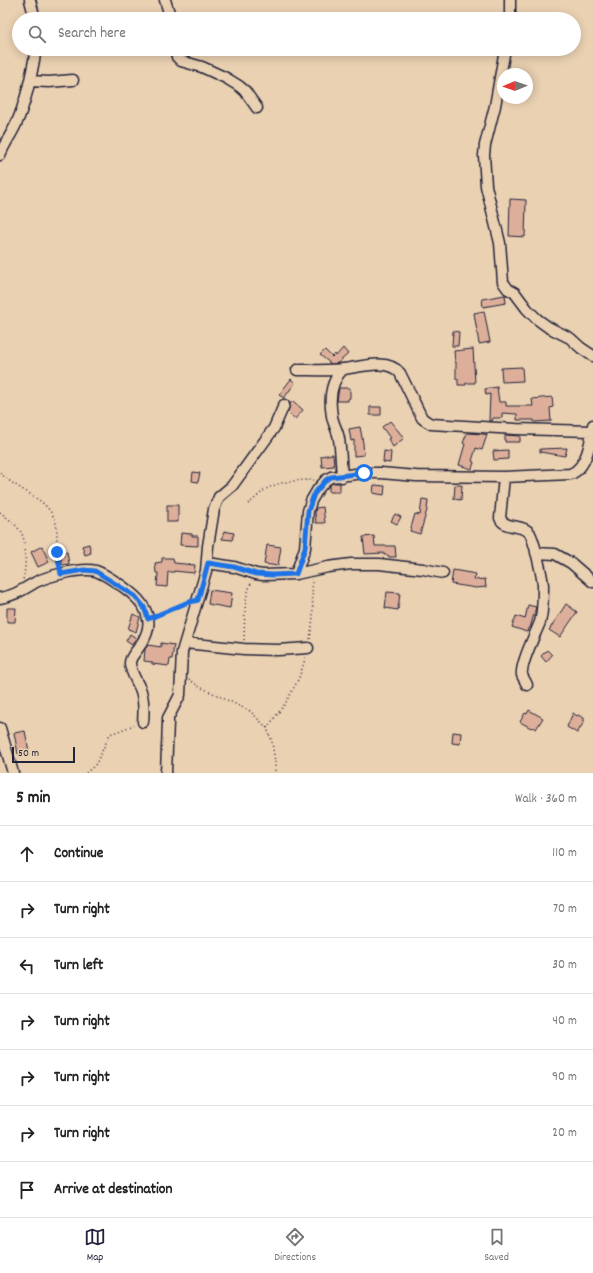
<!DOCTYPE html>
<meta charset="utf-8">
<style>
:root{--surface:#fff;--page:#f6f6f6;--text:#222;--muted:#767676;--line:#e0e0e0;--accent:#22223b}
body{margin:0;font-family:Dekko,sans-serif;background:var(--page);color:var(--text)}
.compass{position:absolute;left:497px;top:68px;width:36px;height:36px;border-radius:50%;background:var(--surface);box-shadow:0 2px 10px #0003;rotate:268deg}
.scale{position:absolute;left:12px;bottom:10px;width:63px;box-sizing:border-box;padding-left:4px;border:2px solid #22223b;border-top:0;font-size:11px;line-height:14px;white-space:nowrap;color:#22223b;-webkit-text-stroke:3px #ead1b2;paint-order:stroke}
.stop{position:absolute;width:12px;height:12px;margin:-9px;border:3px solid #1a73e8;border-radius:50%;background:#fff}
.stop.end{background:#1a73e8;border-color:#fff;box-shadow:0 1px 4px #0008}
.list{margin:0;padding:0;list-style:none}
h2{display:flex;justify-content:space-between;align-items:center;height:52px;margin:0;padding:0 16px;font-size:17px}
h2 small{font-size:13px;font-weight:400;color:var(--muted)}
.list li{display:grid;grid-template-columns:26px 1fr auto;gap:12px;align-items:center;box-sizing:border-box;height:56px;padding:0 16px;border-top:1px solid var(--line)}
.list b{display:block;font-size:15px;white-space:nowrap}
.list em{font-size:13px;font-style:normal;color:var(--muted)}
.icon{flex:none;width:22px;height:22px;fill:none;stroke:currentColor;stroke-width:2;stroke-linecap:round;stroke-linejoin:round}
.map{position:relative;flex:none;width:593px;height:773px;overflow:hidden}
.search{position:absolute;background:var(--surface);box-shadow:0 2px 10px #0003;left:12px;right:12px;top:12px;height:44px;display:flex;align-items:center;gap:10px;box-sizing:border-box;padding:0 14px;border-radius:22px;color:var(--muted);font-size:15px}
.sheet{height:444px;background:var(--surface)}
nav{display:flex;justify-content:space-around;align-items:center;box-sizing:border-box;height:56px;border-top:1px solid var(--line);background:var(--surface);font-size:11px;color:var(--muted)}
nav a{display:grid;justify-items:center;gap:2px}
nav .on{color:var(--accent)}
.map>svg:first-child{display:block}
</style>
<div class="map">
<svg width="593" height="773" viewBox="0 0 593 773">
<rect width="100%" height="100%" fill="#ead1b2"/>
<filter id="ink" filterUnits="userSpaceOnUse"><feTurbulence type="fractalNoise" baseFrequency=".025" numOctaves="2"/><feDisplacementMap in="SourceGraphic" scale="8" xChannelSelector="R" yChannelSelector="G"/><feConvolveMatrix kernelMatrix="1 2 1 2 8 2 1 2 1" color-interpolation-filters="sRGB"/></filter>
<g filter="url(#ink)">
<path fill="#ddaf9a" stroke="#22223b" d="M 510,199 L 526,200 L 525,237 L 509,236 Z
M 505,295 L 506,303 L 483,307 L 482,299 Z
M 484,311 L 490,342 L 479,344 L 474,313 Z
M 453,331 L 459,332 L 458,346 L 452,346 Z
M 343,348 L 348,354 L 338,363 L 331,364 L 320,355 L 325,350 L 332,357 L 335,354 L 336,356 Z
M 473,349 L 475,383 L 466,383 L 466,385 L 458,385 L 458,379 L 456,379 L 456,362 L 455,362 L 454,351 Z
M 522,367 L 523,381 L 502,382 L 501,368 Z
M 291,379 L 295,383 L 284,398 L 279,395 Z
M 497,387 L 499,402 L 506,402 L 506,406 L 533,406 L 532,399 L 552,397 L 553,407 L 550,408 L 551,421 L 534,422 L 534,420 L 517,420 L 517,414 L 502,413 L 502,418 L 493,418 L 492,421 L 489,421 L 490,394 L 486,395 L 485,389 Z
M 339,388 L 350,388 L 350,398 L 348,399 L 348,401 L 337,401 Z
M 293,401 L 303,410 L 295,419 L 288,412 L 290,404 Z
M 370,407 L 381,407 L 381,415 L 370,415 Z
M 390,421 L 404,438 L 393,447 L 388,439 L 390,438 L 382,427 Z
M 360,427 L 363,443 L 364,455 L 354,456 L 354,440 L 351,441 L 349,429 Z
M 467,433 L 483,434 L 487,435 L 482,450 L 476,448 L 472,461 L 474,462 L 472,469 L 459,465 L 465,444 L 463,443 Z
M 505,435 L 520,436 L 520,442 L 505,442 Z
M 567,448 L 565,456 L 540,452 L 540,449 Z
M 508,450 L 508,459 L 494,460 L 493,451 Z
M 384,451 L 391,452 L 390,463 L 383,462 Z
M 333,454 L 334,466 L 322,467 L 321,456 Z
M 193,472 L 200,473 L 198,482 L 192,481 Z
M 333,483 L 340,483 L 340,492 L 329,492 L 329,486 Z
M 374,485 L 385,486 L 384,495 L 373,493 Z
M 455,485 L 462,485 L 461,500 L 454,499 Z
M 422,499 L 428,500 L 427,510 L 420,534 L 410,531 L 415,514 L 420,515 Z
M 167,505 L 178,505 L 178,522 L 167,522 Z
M 323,507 L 325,523 L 316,523 L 315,512 L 316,508 Z
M 395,514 L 401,517 L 397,524 L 391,521 Z
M 224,531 L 234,533 L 232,540 L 222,539 Z
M 181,533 L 192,534 L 192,536 L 198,536 L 198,546 L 180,545 Z
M 374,536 L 375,546 L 395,546 L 396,557 L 389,557 L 388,555 L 384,555 L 384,553 L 365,554 L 363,537 Z
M 89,544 L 91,553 L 85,555 L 82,546 Z
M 267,545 L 281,547 L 278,566 L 264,564 Z
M 42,546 L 49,562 L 38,567 L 31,552 Z
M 67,552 L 69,564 L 62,565 L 60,553 Z
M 162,558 L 173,558 L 174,563 L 195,565 L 194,573 L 174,571 L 174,572 L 168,572 L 167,587 L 157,586 L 158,573 L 156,573 L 155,563 L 162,562 Z
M 453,570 L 476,574 L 474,580 L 485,579 L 486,587 L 476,588 L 451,584 Z
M 210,590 L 232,593 L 230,608 L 208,604 Z
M 387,592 L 400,593 L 398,610 L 385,608 Z
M 566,604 L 577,612 L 560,637 L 549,630 Z
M 528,605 L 536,607 L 530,628 L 528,628 L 527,632 L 512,627 L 516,616 L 525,619 Z
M 7,608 L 16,608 L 15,622 L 7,622 Z
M 133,614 L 140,617 L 136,632 L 128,629 Z
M 130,634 L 136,638 L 132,645 L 126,641 Z
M 161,643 L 174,645 L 172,659 L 170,659 L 169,666 L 152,664 L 152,662 L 144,661 L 145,649 L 148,645 L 161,647 Z
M 547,650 L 552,655 L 546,662 L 541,656 Z
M 529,710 L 543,718 L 536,729 L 532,727 L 531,728 L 520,722 L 525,713 L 527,714 Z
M 573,713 L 577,716 L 578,715 L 584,718 L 584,722 L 577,733 L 567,727 Z
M 25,731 L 29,752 L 18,754 L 14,733 Z
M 453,732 L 461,733 L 460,744 L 452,743 Z"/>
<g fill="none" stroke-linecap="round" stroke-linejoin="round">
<g stroke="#22223b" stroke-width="13">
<path id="street" d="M 30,0 L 35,19
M 165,0 L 171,19
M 510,19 L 510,0
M 175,49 L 177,57 L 181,61 L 202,67 L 226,78 L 239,86 L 245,91 L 257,108
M 505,49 L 495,106 L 485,145 L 484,155 L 486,186 L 500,243 L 503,282 L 508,289 L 515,293 L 527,309 L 537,319 L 548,327 L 570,338 L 581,348 L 593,356
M 30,81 L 49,82 L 73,80
M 0,155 C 5,142 12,134 17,122 C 27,99 32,73 36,49
M 297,370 C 312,370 329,371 344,369 C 360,367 388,358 400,373 L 422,418 L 426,421 L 431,424 L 516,429 L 592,431
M 342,477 C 341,464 341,452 339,439 C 338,431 333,424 332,416 C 329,399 331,381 343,369
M 504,477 L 500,518 C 504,529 521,524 529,532 C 534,538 542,576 543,585 C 543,597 543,611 540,622 C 536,633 520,664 522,675 C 523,678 526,682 527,685
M 536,553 L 555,554 L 571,563 L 593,582
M 208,563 L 234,567 L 256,574 L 263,575 L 296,574 L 328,567 L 351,564 L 379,564 L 423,569 L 443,573
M 296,574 L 305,548 L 308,511 L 311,501 L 318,489 L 326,480 L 331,477 L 364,473 L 381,473 L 416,476 L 504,477 L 570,474 C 587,469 591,440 593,425
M 0,598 C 14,596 24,589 36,582 C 48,576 82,567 96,571 C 105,574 114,581 122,586 C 133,594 146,604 148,619 C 150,628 145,640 139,647 C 136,652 130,657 130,663 C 130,672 138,683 141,691 C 144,701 144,711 143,722
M 185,643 L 244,649 L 278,650 L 308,648
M 0,728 L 13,773
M 166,773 L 168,722 L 168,718 L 180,695 L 182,652 L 206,571 L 208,546 L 214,509 L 219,497 L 232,486 L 274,428 L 284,405"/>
</g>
<path stroke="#22223b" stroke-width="1.5" stroke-dasharray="1 3" stroke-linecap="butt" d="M 0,473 C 5,477 9,481 14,484 C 30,495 51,503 56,524 C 58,533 56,543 57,552 C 57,556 58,560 59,564
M 248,504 C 254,500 259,494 265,490 C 278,481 299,480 314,480
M 0,512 C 7,518 16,524 21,532 C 27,542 26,568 23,580
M 156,616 L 187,603
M 310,639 L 313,617 L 312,579
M 244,640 C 245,620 243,600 252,581
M 189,679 L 198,686 L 250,711 L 267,728 L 272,742 L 275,762 L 275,773
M 267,728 L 285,704 L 299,678 L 306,656
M 86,773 L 96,764 L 110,734 L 134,725"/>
<use href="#street" stroke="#ead1b2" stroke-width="10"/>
</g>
</g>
<g fill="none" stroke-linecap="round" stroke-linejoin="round" filter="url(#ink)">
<path stroke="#1a73e8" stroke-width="5" d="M 57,552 L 61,574 L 84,570 L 95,571 L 135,596 L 144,607 L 148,619 L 186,603 L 198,600 L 208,563 L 234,567 L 256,574 L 273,575 L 296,574 L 305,548 L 308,511 L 314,494 L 326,480 L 331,477 L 364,473"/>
</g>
</svg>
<svg class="compass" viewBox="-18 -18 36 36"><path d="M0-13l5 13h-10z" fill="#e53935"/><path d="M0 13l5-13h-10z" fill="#767676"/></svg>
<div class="scale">50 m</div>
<div class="stop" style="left:364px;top:473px"></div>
<div class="stop end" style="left:57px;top:552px"></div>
<div class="search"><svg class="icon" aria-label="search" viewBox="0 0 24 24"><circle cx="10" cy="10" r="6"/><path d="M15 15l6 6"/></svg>Search here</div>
</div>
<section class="sheet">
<h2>5 min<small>Walk · 360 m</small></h2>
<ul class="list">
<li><svg class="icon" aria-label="ahead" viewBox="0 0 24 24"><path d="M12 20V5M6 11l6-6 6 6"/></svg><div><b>Continue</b></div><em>110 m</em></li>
<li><svg class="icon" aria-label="right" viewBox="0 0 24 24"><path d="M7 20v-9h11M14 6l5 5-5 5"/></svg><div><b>Turn right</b></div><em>70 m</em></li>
<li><svg class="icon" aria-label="left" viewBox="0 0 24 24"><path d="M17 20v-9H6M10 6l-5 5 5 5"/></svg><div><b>Turn left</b></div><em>30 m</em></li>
<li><svg class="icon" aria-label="right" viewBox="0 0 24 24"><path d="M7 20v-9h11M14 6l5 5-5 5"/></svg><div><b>Turn right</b></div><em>40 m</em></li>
<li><svg class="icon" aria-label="right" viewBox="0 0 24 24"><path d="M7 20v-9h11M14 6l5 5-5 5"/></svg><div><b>Turn right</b></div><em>90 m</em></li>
<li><svg class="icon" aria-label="right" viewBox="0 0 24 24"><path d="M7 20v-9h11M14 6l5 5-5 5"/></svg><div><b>Turn right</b></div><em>20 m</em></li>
<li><svg class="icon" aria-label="arrive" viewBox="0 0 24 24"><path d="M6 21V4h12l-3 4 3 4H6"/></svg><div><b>Arrive at destination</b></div></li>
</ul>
</section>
<nav>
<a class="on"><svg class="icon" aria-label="map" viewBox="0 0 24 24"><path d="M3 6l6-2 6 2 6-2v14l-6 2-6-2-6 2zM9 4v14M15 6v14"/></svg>Map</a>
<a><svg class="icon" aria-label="directions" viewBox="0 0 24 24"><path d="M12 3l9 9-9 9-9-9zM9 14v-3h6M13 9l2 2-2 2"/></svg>Directions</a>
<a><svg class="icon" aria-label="saved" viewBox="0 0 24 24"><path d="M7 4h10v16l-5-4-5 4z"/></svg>Saved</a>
</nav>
